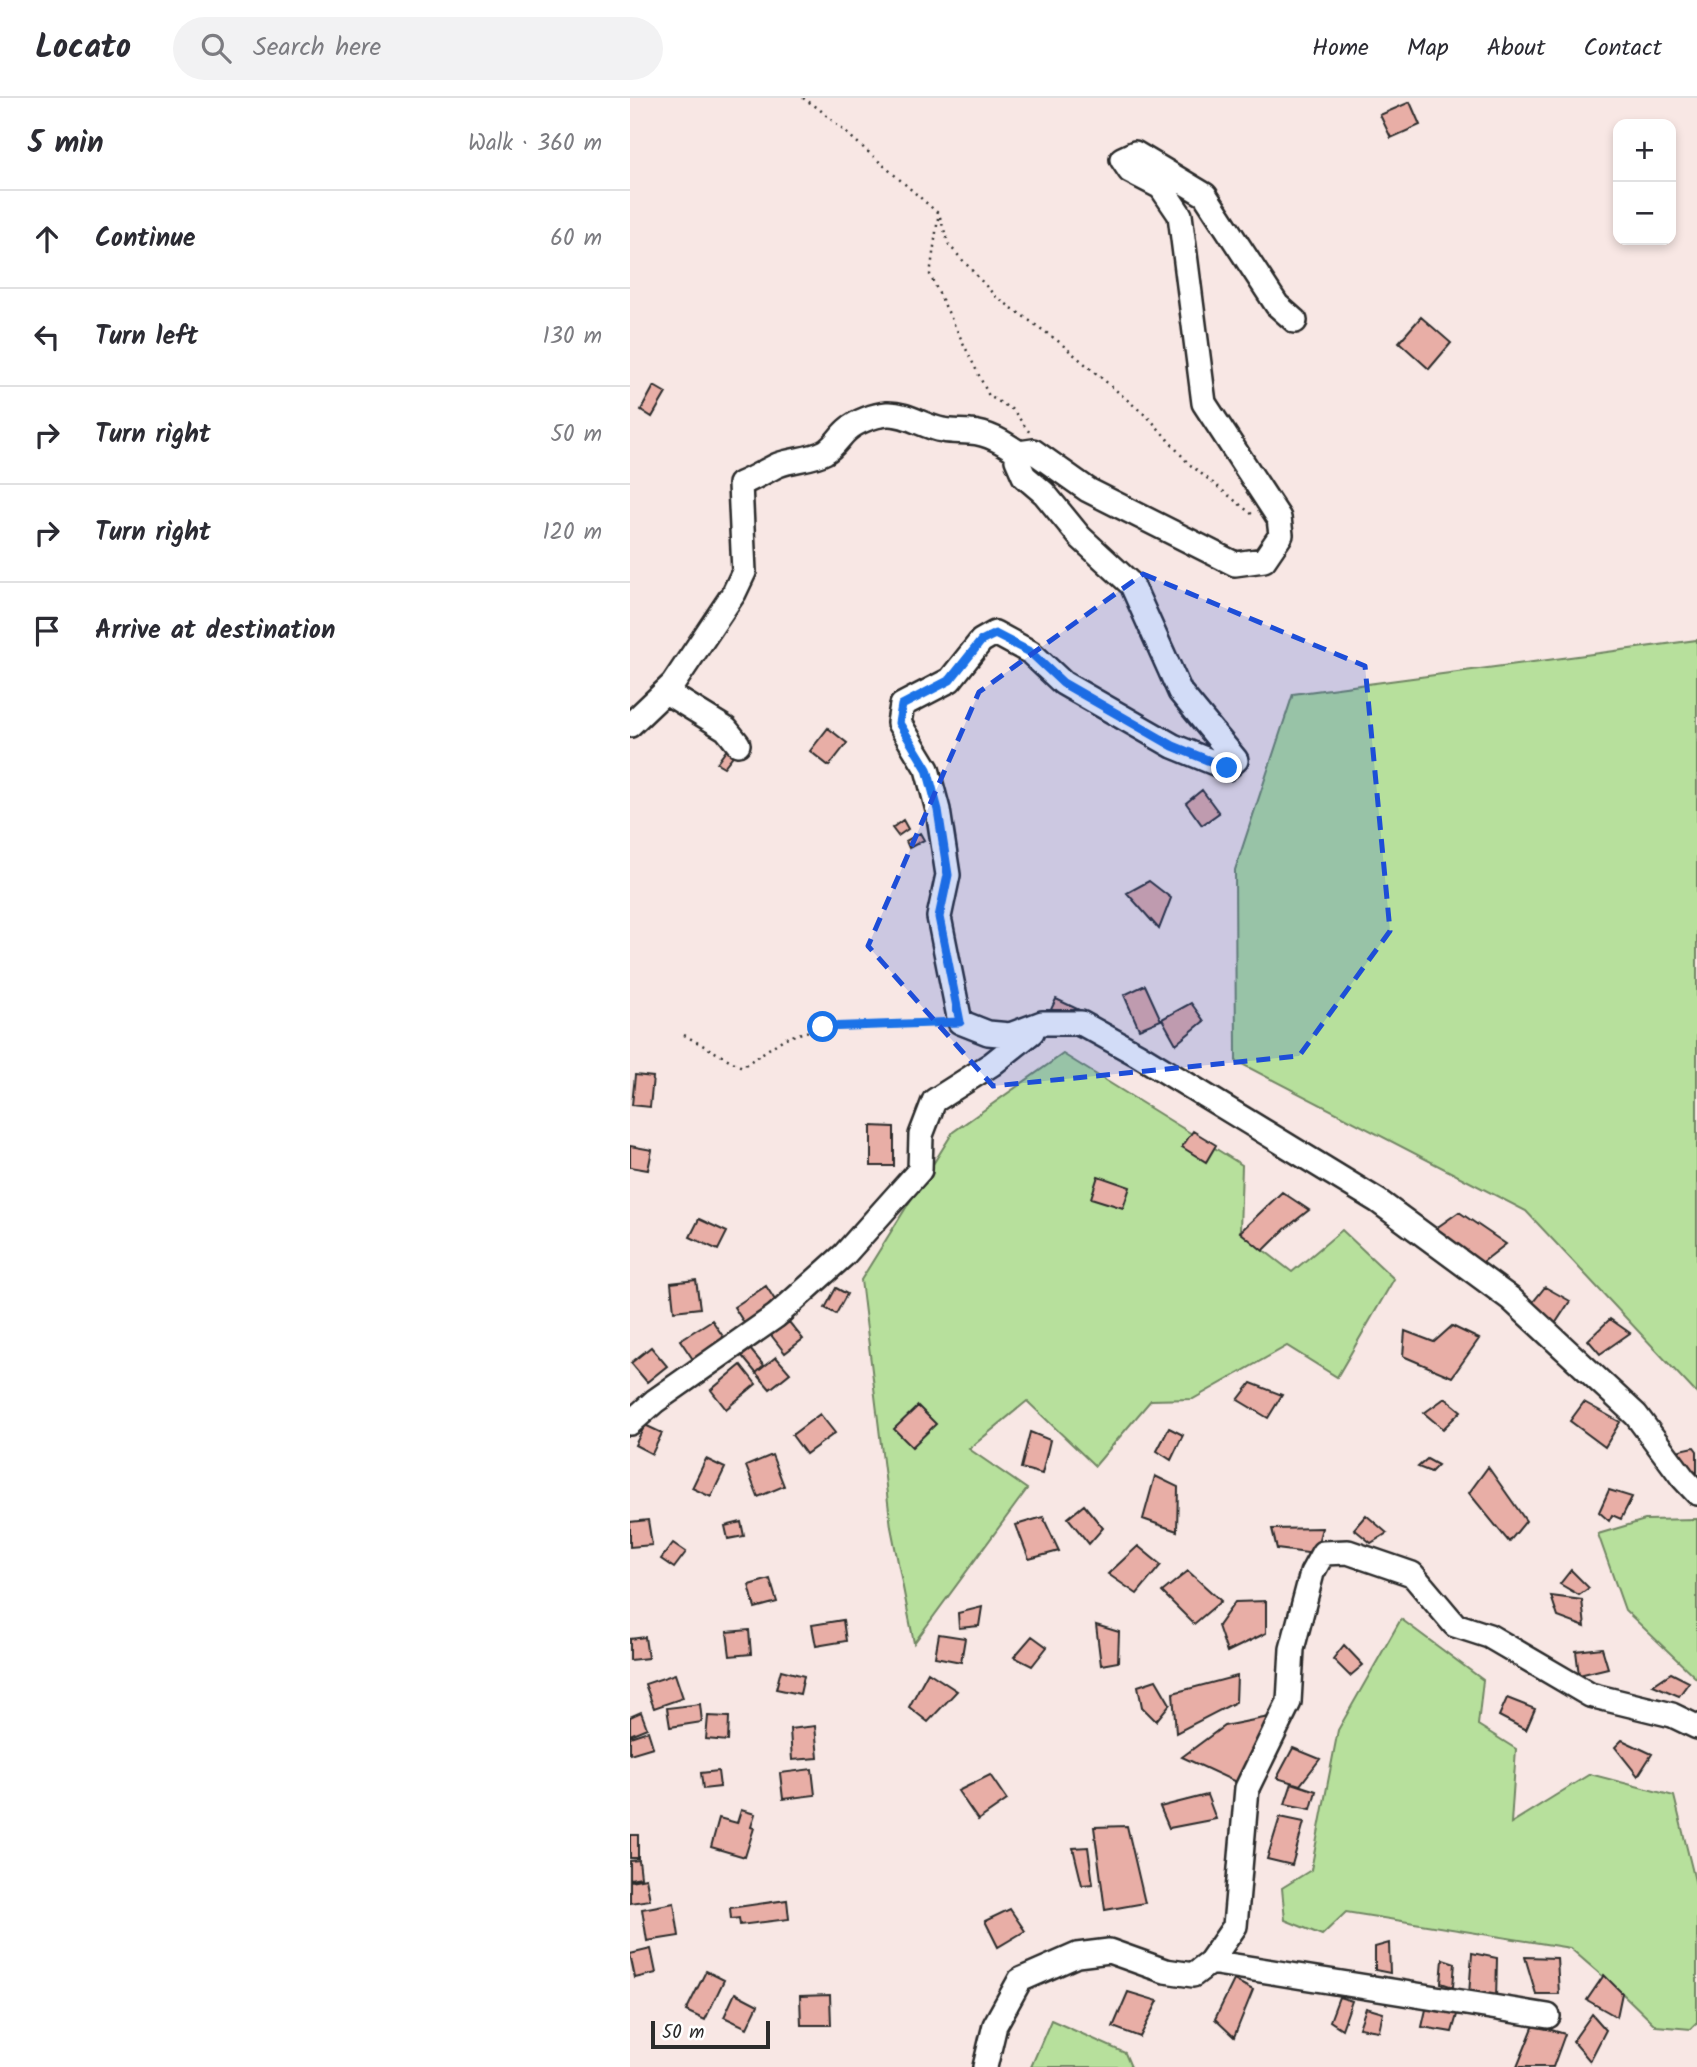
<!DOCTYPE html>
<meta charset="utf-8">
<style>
:root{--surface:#fff;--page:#f2f2f3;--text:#2b2b33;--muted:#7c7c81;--line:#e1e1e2}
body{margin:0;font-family:Kalam,sans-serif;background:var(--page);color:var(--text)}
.controls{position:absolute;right:21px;top:21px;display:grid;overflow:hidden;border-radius:14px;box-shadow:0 4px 10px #0003}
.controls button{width:63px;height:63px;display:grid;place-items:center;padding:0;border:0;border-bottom:2px solid var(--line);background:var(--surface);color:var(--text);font:35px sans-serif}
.scale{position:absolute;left:21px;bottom:18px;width:119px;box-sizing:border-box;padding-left:7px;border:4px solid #2b2b2b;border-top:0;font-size:19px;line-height:24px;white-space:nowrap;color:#2b2b2b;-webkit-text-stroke:5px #fff;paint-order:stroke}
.stop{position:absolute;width:21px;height:21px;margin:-16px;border:5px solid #1a73e8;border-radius:50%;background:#fff}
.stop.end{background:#1a73e8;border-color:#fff;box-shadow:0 2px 7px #0008}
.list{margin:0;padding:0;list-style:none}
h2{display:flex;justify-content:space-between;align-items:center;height:91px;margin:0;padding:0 28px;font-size:30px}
h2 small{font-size:23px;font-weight:400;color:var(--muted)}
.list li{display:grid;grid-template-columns:46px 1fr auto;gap:21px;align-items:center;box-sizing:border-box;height:98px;padding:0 28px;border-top:2px solid var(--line)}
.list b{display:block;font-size:26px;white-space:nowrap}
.list em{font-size:23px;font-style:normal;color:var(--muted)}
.icon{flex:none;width:38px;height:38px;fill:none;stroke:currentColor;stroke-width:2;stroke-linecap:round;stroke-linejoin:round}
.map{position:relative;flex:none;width:1067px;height:1969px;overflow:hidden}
header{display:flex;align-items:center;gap:42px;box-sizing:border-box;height:98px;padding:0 35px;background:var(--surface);border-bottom:2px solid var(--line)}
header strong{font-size:33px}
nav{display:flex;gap:38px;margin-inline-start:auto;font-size:24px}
.search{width:490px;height:63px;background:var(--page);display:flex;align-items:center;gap:18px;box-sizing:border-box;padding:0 24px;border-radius:38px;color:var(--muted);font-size:26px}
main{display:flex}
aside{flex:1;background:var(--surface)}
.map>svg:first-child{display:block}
</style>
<header>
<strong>Locato</strong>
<div class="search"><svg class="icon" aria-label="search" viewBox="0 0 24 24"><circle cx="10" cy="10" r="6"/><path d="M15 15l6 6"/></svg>Search here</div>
<nav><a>Home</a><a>Map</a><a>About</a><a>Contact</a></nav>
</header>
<main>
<aside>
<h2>5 min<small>Walk · 360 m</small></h2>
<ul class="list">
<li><svg class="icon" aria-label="ahead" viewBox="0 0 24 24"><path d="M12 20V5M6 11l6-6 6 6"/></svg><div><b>Continue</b></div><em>60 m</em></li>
<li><svg class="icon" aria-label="left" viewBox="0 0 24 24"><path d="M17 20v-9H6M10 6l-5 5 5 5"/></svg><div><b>Turn left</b></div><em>130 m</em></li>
<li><svg class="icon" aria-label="right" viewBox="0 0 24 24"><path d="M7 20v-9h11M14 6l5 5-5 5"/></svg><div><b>Turn right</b></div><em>50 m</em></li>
<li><svg class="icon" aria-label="right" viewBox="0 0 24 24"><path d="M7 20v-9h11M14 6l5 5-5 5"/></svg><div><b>Turn right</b></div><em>120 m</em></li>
<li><svg class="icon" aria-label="arrive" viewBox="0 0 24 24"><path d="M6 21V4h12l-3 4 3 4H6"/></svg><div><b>Arrive at destination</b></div></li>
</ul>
</aside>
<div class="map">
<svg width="1067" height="1969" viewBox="0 0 1067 1969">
<rect width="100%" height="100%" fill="#f8e7e4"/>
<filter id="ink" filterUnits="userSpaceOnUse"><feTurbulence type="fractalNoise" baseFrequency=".0143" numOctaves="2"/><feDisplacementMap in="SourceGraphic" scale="14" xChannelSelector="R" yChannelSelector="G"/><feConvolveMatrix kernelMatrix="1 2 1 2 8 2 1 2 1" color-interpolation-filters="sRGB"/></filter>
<g filter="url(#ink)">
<path fill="#b7e09c" stroke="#718664" stroke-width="2" d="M 1067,542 L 1067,1296 L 896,1113 L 606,963 L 605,772 L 663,596 Z
M 433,956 L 612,1067 L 610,1134 L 662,1174 L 712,1132 L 764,1181 L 707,1279 L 657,1248 L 563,1301 L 521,1302 L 465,1368 L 397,1303 L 339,1351 L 397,1391 L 284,1545 L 261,1429 L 231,1182 L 323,1034 Z
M 1067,1421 L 1067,1581 L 995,1512 L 968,1436 L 1015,1422 Z
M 771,1521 L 853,1582 L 848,1627 L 886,1651 L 881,1725 L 960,1676 L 1044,1698 L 1067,1791 L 1067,1925 L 1061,1931 L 1026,1928 L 992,1895 L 940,1850 L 716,1814 L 692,1837 L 655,1822 L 652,1790 L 681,1772 L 708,1632 Z
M 421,1922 L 495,1955 L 501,1969 L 401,1969 Z"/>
<path fill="#e8aea6" stroke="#2b2b2b" stroke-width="2" d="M 780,4 L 790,27 L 761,40 L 750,17 Z
M 791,219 L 821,245 L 799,271 L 769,244 Z
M 24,288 L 36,295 L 22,319 L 11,312 Z
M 198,630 L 217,645 L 199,668 L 180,653 Z
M 98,650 L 105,655 L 94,669 L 87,665 Z
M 572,692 L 589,715 L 572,727 L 556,705 Z
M 273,722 L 278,731 L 268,738 L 262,730 Z
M 290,735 L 294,742 L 279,750 L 276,743 Z
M 519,783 L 541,800 L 529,831 L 497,795 Z
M 515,887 L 531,922 L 509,931 L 494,897 Z
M 426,901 L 460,917 L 449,940 L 415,924 Z
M 561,905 L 574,923 L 546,946 L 532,921 Z
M 5,977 L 23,979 L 20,1009 L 2,1007 Z
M 241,1028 L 264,1029 L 264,1068 L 241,1068 Z
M 563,1033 L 586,1047 L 576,1064 L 552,1049 Z
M 0,1048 L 22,1052 L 18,1072 L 0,1069 Z
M 468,1078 L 500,1089 L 493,1110 L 461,1100 Z
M 652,1094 L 679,1112 L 655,1131 L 633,1153 L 610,1134 Z
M 829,1114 L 876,1146 L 849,1167 L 802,1133 Z
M 69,1121 L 97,1134 L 88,1152 L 60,1139 Z
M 66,1182 L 70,1210 L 44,1213 L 41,1185 Z
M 136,1188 L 152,1213 L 120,1234 L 104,1209 Z
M 915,1189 L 940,1203 L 923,1229 L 900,1208 Z
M 206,1190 L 217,1196 L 206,1216 L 195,1210 Z
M 980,1221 L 1000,1235 L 970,1256 L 958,1242 Z
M 82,1222 L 98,1246 L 66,1266 L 50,1242 Z
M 159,1224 L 173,1241 L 155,1255 L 141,1237 Z
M 822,1228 L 849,1241 L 822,1279 L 773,1258 L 775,1233 L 804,1244 Z
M 21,1249 L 37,1268 L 17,1284 L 1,1265 Z
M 120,1251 L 134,1268 L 126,1275 L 112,1258 Z
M 146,1259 L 160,1275 L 140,1291 L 126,1275 Z
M 111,1267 L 126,1286 L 96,1311 L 81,1292 Z
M 621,1285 L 652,1297 L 638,1320 L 608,1302 Z
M 815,1300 L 831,1313 L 813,1331 L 794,1315 Z
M 954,1304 L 990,1324 L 975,1349 L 940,1323 Z
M 288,1308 L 306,1326 L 282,1349 L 264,1331 Z
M 190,1316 L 205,1335 L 176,1356 L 162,1337 Z
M 15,1327 L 32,1335 L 22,1356 L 5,1347 Z
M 539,1330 L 553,1337 L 541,1362 L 527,1353 Z
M 400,1334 L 420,1342 L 412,1376 L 391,1370 Z
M 1064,1349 L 1067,1353 L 1067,1382 L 1041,1354 Z
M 142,1357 L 154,1388 L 128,1399 L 116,1368 Z
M 76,1361 L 95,1370 L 81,1399 L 62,1390 Z
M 797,1361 L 808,1367 L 801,1374 L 788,1369 Z
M 858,1369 L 896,1423 L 879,1444 L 839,1395 Z
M 525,1378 L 548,1389 L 547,1433 L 513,1421 Z
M 979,1392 L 1002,1399 L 991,1421 L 982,1417 L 979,1423 L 969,1414 Z
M 454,1407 L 473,1430 L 459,1446 L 438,1420 Z
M 736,1417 L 757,1435 L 741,1445 L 724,1431 Z
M 413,1419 L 429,1453 L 399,1461 L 386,1427 Z
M 18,1422 L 22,1447 L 0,1449 L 0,1424 Z
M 111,1424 L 114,1438 L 98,1441 L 95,1428 Z
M 692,1430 L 685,1456 L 647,1451 L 642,1431 Z
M 43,1445 L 56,1454 L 44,1470 L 31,1461 Z
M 508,1448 L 531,1467 L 507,1496 L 478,1476 Z
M 941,1472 L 959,1490 L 949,1497 L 930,1486 Z
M 558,1473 L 591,1503 L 564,1526 L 532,1494 Z
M 140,1481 L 147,1504 L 125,1510 L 119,1487 Z
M 921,1498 L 952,1502 L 955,1529 L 928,1519 Z
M 636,1503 L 636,1535 L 597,1554 L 588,1528 L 605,1504 Z
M 352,1509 L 349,1528 L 329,1530 L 328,1515 Z
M 213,1522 L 216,1543 L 186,1548 L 182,1527 Z
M 466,1527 L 489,1534 L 488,1564 L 471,1567 Z
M 119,1532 L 121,1556 L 100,1558 L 97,1534 Z
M 309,1536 L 335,1540 L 331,1564 L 305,1559 Z
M 402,1538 L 417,1549 L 402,1568 L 384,1559 Z
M 15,1539 L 18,1560 L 0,1562 L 0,1541 Z
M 714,1547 L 733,1567 L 720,1578 L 703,1561 Z
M 972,1550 L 978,1570 L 949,1577 L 946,1553 Z
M 151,1572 L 174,1578 L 170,1596 L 146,1591 Z
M 298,1574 L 327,1593 L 298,1624 L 279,1609 Z
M 1041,1575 L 1059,1584 L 1049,1598 L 1023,1587 Z
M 45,1576 L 53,1600 L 24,1610 L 15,1586 Z
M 607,1578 L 606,1604 L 546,1635 L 543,1595 Z
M 526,1582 L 540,1606 L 526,1623 L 512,1609 L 508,1588 Z
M 877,1600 L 905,1611 L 896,1632 L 869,1618 Z
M 70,1606 L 72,1624 L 40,1629 L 37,1610 Z
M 11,1614 L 17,1630 L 0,1637 L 0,1619 Z
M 78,1618 L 99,1619 L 98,1643 L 76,1641 Z
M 644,1618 L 608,1685 L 552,1659 L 594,1628 Z
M 185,1628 L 188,1660 L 162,1662 L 160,1631 Z
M 18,1633 L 23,1649 L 0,1656 L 0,1639 Z
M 992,1642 L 1022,1656 L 1008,1678 L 985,1649 Z
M 663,1650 L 690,1661 L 670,1687 L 647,1680 Z
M 182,1671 L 185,1697 L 153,1701 L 150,1675 Z
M 88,1673 L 90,1689 L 73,1691 L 71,1675 Z
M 360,1677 L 377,1702 L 348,1722 L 328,1693 Z
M 662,1685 L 686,1693 L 681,1711 L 655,1706 Z
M 577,1697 L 586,1721 L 539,1730 L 530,1709 Z
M 111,1712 L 125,1716 L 121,1729 L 124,1730 L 115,1759 L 81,1749 L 89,1720 L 107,1725 Z
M 650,1719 L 674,1724 L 662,1767 L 637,1761 Z
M 497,1728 L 515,1805 L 475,1812 L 464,1729 Z
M 0,1737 L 8,1737 L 8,1760 L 0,1760 Z
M 458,1749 L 463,1786 L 452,1787 L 443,1750 Z
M 9,1762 L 11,1779 L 0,1781 L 0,1763 Z
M 16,1780 L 20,1802 L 0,1805 L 0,1783 Z
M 157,1802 L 159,1821 L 110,1827 L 109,1820 L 101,1821 L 100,1810 Z
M 44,1805 L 49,1838 L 17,1843 L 12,1811 Z
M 380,1811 L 395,1833 L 368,1849 L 355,1823 Z
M 759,1845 L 760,1875 L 745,1872 L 745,1849 Z
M 21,1851 L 26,1875 L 5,1880 L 0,1856 Z
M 842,1855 L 867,1860 L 866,1902 L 839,1897 Z
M 895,1859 L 927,1860 L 929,1896 L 906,1896 Z
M 813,1861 L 825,1865 L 823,1889 L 811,1885 Z
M 76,1873 L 94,1882 L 75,1922 L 56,1913 Z
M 974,1877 L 992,1895 L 987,1919 L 957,1902 Z
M 604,1882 L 623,1892 L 604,1939 L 585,1921 Z
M 498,1894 L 528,1903 L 510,1939 L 483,1929 Z
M 105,1895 L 128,1907 L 117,1930 L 94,1919 Z
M 200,1897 L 201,1927 L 171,1927 L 170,1898 Z
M 709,1899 L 722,1903 L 712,1931 L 700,1923 Z
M 797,1907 L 829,1910 L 822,1934 L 792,1929 Z
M 736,1910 L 753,1915 L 749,1933 L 729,1930 Z
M 962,1916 L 976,1932 L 960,1963 L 943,1943 Z
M 904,1927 L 935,1936 L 923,1969 L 887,1969 Z"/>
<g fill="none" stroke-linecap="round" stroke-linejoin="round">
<g stroke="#2b2b2b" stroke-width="28">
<path id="minor" d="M 665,223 L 647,207 L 575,97 L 505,55 L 492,61 L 500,73 L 531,89 L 550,117 L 574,305 L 649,420 L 651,437 L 634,462 L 605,466 L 458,392 L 403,353 L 389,355 L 387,362 L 394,378 L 414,395 L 450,439 L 502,487 L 550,594 L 606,662 L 597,670 L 543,648 L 433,585 L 400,554 L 365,535 L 351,543 L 320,582 L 272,607 L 269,625 L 297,671 L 308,712 L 318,777 L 309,819 L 330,924 L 358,935 L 380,937 L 412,925 L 451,925 L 507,956 L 748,1103 L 881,1201 L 1006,1317 L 1053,1380 L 1067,1395
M 36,594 L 96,631 L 108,646
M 0,627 L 43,586 L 104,495 L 114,474 L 110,386 C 123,381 135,373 148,367 C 163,361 180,362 195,354 C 205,348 209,339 217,332 C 227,323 245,317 257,316 C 277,315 294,329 313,332 C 323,334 331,333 340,334 C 359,335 374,345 389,355
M 0,1325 L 25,1303 L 146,1218 L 214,1157 L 290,1072 L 291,1037 L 304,1003 L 362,966 L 402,934
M 580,1864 L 918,1918
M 355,1969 L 365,1927 L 390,1882 L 447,1857 L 479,1853 L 535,1873 L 563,1877 L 580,1864 L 605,1828 L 617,1690 L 659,1604 L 662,1551 L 682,1475 L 693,1455 L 718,1454 L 782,1476 L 825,1527 L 859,1538 L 960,1597 L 1042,1617 L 1067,1629"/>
</g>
<path stroke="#2b2b2b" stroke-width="2.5" stroke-dasharray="2 5" stroke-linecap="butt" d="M 173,0 L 188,10 L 309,116 L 319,147 L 365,198 L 428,243 L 521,322 L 558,365 L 623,417
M 308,120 L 300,177 L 359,298 L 383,312 L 400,335
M 54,937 L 112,969 L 155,940 L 193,929 L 312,925"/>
<use href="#minor" stroke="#fff" stroke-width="23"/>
</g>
</g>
<g fill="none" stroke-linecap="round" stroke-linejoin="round" filter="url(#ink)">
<path stroke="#1a73e8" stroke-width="9" d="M 193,929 L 330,924 L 309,819 L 318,777 L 308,712 L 297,671 L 269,625 L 272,607 L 320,582 L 351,543 L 365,536 L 400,554 L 433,585 L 543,648 L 597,670"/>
</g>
<path fill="#1d4ed8" fill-opacity="0.2" stroke="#1d4ed8" stroke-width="5" stroke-dasharray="14 9" stroke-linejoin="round" d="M 513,476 L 735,568 L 760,833 L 669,958 L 363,988 L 238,848 L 349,594 Z"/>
</svg>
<div class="controls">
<button>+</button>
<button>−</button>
</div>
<div class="scale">50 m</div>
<div class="stop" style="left:193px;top:929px"></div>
<div class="stop end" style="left:597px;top:670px"></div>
</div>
</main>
